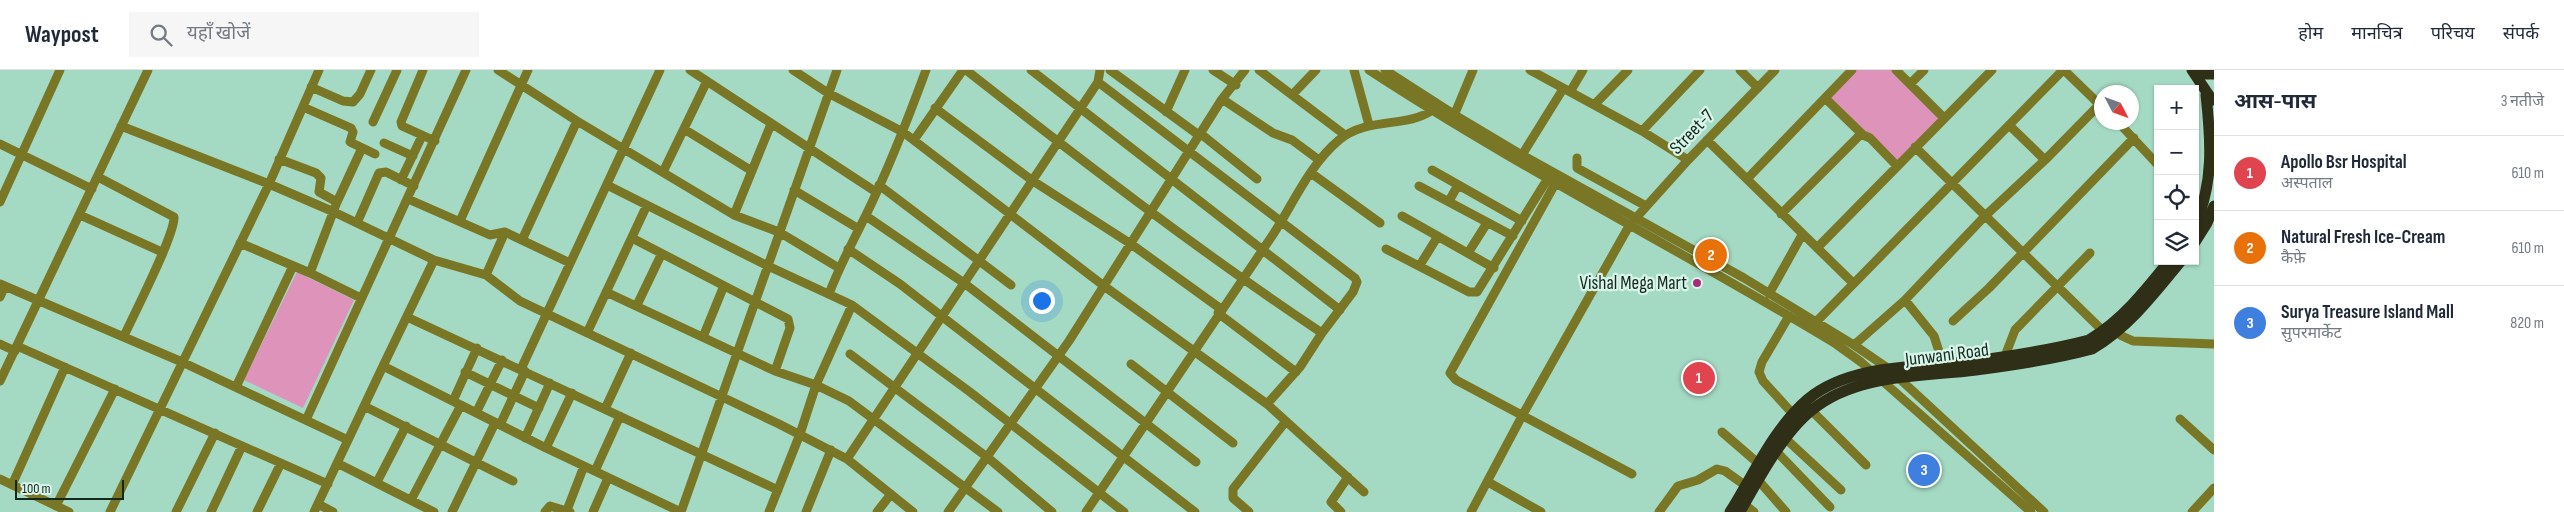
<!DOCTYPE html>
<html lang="hi">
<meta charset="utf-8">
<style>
:root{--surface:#fff;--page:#f6f6f7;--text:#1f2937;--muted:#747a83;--line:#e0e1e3;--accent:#111827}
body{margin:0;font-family:"Sofia Sans Condensed","Noto Sans Devanagari",sans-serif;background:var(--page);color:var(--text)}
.controls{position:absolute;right:15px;top:15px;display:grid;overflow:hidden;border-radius:0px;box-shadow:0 1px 4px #0004}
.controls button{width:45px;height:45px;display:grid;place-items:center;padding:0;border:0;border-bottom:1px solid var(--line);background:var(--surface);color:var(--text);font:25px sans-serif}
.compass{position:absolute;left:2094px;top:15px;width:45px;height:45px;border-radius:50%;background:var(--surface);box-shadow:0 1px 4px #0004;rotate:131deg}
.scale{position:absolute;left:15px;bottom:12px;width:109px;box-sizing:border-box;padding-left:5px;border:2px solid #132920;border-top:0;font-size:14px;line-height:18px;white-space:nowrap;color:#132920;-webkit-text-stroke:4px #d9f4e8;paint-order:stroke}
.you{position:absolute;left:1041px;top:230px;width:18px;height:18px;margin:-12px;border:4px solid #fff;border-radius:50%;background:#1a73e8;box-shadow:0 0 0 8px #1a73e833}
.badge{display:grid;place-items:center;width:32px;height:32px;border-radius:50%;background:var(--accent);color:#fff;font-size:16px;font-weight:700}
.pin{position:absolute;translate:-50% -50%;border:2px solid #fff;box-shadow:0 1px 5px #0006}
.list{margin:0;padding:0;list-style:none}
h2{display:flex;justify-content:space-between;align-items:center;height:65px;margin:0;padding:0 20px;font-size:21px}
h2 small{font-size:16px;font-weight:400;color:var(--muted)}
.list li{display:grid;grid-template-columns:32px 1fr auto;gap:15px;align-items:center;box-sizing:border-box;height:75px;padding:0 20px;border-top:1px solid var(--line)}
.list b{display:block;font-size:19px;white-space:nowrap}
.list p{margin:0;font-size:16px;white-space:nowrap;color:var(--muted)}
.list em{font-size:16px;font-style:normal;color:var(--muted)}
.icon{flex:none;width:28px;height:28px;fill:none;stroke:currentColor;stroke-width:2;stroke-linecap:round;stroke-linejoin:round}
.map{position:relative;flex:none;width:2214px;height:442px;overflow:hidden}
header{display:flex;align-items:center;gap:30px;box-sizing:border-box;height:70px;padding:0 25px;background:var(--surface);border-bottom:1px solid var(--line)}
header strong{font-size:24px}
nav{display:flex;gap:28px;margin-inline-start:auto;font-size:18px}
.search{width:350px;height:45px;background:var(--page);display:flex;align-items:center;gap:12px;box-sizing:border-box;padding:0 18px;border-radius:0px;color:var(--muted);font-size:19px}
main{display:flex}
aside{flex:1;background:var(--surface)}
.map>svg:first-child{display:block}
</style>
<header>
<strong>Waypost</strong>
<div class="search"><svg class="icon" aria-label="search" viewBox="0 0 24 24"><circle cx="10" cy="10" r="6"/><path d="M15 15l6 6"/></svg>यहाँ खोजें</div>
<nav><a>होम</a><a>मानचित्र</a><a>परिचय</a><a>संपर्क</a></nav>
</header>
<main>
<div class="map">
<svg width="2214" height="442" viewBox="0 0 2214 442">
<rect width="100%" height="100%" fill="#a4dac4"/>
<path fill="#de93ba" d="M 1852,0 L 1896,0 L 1944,48 L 1897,96 L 1825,28 Z
M 297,202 L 354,230 L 303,338 L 244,310 Z"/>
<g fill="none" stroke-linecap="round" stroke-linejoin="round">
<path stroke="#797726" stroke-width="9" d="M 423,0 L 401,52 L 402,56 L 435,71
M 498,0 L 577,51 L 734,145 L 779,162 L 839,198
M 690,0 L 876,122
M 793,0 L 828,23 L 903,62 L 1104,216 L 1267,334 L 1364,422
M 966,0 C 1082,91 1199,181 1322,263
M 1031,0 L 1340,240
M 1110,0 L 1200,66
M 1213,0 L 1236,15
M 1259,0 L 1345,65
M 1354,0 L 1369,55
M 1369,0 C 1520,99 1681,180 1836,274 L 1861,292 L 2031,442
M 1385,0 L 1455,45 L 1522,85 L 1744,208 L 1854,275 L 1889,299 L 2044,442
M 1530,0 L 1642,61 L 1688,90
M 1740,0 L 1758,18
M 1896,0 L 1944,48
M 2064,0 L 2102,37
M 1098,12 L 1355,208 L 1357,212 L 1353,222 L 1322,263 L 1300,297 L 1267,334
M 1910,14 L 1924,0
M 311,17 L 343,31 L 353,32 L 360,24 L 371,0
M 1570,22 L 1583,0
M 1293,24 L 1316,0
M 1825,28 L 1863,65
M 1222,29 L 1273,63 L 1292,70 L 1319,90
M 1594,35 L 1628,0
M 303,37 L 351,58 L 353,62 L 350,72 L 375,84
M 935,38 L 1033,111 L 1131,174 L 1221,239
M 1166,42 L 1185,0
M 1453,48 L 1473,0
M 373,52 L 397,0
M 2118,52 L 2158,95
M 2009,55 L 2045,90
M 121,56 L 269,114 L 334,142 L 434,190 L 486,205 L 520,231 L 779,354 L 847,389
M 684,59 L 752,101
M 1642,61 L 1700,0
M 1201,64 L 1257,109
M 914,70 L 963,0
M 1707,70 L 1853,213
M 384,73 L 413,86
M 0,74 L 92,119
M 1915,77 L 2103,261
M 1522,85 L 1563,19
M 1577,88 L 1577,98 L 1646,136
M 279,89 L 316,103 L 321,108 L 319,122 L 337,132
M 1432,100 L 1522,151
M 663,102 L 707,11
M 1311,103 L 1380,153
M 98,107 L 174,147 C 175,165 134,244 124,266
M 1747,109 L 1852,0
M 401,110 L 422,66
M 1555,114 L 1450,303 L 1456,310 L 1632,404
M 607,115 L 768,196 L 852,235 L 970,322 L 1124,442
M 879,115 L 1011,215
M 1419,116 L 1513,166
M 794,120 L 859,159
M 408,129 L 490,165 L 505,162
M 1449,131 L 1458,115
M 0,132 L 60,0
M 1781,144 L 1859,66 L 1863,65 L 1870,68 L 1897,96
M 80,145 L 162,182
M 734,145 L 771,54
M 866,146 L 964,213 L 1196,392
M 1402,146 L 1494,198
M 1635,149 L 1688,90 L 1775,0
M 460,151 L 528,0
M 357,153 L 379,103 L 386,102 L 414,116
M 632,168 L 788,249 L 790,258 L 775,301
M 522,170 L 577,51
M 240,173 L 310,203 L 337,132 L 362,78
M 1817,178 L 1992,0
M 848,179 L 900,214 L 1195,442
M 1386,179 L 1469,222 L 1477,222 L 1550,105
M 1468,183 L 1487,153
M 434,190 L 383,296 L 546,378 L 681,442
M 1420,195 L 1438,166
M 310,203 L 361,228
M 486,205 L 505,162 L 570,193
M 0,214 L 182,292 L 348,370
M 606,222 L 775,301 L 816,315 L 849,331 L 998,442
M 829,224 C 839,197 853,171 866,145 C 889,98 908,49 926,0
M 1769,224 L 1802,165
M 0,227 L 5,216
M 1905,230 L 1934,266 L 1943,294
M 637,235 L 661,185
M 1218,243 L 1296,302
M 1789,246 L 1762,292 L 1759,302 L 1763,311 L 1793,344
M 407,247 L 778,420
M 1953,251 L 1989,218 L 2134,68
M 1816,252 L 2063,0
M 2114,259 L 2122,266 L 2133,271 L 2214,274
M 587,263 L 647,135
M 703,267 L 723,218
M 0,274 L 15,281
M 1854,275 L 1905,230 L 1985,146 L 2045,90 L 2099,35
M 17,276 L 328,414
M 850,284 L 987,387 L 1052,442
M 2005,286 L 2015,260 L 2090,183
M 1131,294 L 1233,373
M 521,299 L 660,0
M 465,302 L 539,338
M 0,311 L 148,0
M 236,317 L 293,196
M 453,331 L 477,278
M 364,336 L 513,411
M 605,339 L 631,283
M 1811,340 L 1866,395
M 476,343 L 502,290
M 2180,349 L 2214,380
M 306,350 L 466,0
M 500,355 L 525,301
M 1722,362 L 1759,394
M 525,368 L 550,313
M 1786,369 L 1841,420
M 546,378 L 572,323
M 1777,382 L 1830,437
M 337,393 L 434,442
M 595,401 L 620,346
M 0,409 L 69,442
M 1759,411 L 1786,442
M 377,412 L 406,356
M 1488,412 L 1541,442
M 12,415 L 65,297
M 411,430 L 461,335
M 318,434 L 333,442
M 1744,434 L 1754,442
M 56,436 L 115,319
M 567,440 L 584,396
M 110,442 L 269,114 L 319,0
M 176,442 L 215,363
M 211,442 L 242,376
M 257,442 L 281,393
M 314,442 L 383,296
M 452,442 L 495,353
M 545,442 L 550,436 L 570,442
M 593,442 L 608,408
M 681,442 L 837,0
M 769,442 L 800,364 L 816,315 L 852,235
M 806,442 L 831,380
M 877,442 L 891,424
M 913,442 L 847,389 L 1080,39 L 1098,12 L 1100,0
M 948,442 L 1069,271 L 1222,29 L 1245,0
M 1086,442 C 1147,351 1208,260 1270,169 C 1292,137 1308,96 1339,70 C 1368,46 1407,59 1434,39
M 1249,442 L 1233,428 L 1233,419 L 1286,351
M 1341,442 L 1331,432 L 1348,407
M 1471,442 L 1522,346 L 1629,156
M 1659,442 L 1678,416 L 1698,410 L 1717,399 L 1725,401 L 1746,416
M 2192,442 L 2214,418"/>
<path stroke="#2f2e17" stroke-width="11" d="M 2192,0 L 2212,30
M 2193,0 L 2202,4 L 2214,4
M 2195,155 C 2214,113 2211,71 2206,25
M 2195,172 L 2207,153 L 2214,136
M 1730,442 C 1754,404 1773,359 1808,329 C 1852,293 1919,298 1973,291 C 2011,286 2051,280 2089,270 C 2122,250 2145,221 2169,191
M 1740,442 C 1758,410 1783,363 1812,340 C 1857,303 1923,307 1976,300 C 2015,295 2055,289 2092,279 C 2129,257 2154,224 2181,191"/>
</g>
<circle fill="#a82978" stroke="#d9f4e8" stroke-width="2" cx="1697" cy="213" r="5"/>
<g text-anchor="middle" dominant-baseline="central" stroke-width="4.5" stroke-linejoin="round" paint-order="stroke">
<g font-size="19" fill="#132920" stroke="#d9f4e8">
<text transform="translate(1692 62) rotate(-46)">Street-7</text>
<text transform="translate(1947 285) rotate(-7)">Junwani Road</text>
</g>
<g font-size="19" fill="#132920" stroke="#d9f4e8" text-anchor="end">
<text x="1687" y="213">Vishal Mega Mart</text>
</g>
</g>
</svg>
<div class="controls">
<button>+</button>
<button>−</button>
<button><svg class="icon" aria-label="locate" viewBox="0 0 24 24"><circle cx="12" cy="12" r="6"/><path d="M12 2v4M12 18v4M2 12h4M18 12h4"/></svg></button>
<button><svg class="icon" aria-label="layers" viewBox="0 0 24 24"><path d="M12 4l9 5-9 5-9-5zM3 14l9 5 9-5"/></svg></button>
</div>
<svg class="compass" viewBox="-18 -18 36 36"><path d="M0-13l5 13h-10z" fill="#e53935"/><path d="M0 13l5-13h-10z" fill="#747a83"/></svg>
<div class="scale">100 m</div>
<div class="you"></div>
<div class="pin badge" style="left:1699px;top:308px;background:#e0444e">1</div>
<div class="pin badge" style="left:1711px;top:185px;background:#e8710a">2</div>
<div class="pin badge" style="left:1924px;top:400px;background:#3f7fe0">3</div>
</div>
<aside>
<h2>आस-पास<small>3 नतीजे</small></h2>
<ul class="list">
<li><span class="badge" style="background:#e0444e">1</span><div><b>Apollo Bsr Hospital</b><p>अस्पताल</p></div><em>610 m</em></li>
<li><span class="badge" style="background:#e8710a">2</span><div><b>Natural Fresh Ice-Cream</b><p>कैफ़े</p></div><em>610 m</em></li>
<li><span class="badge" style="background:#3f7fe0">3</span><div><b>Surya Treasure Island Mall</b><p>सुपरमार्केट</p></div><em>820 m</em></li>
</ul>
</aside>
</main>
